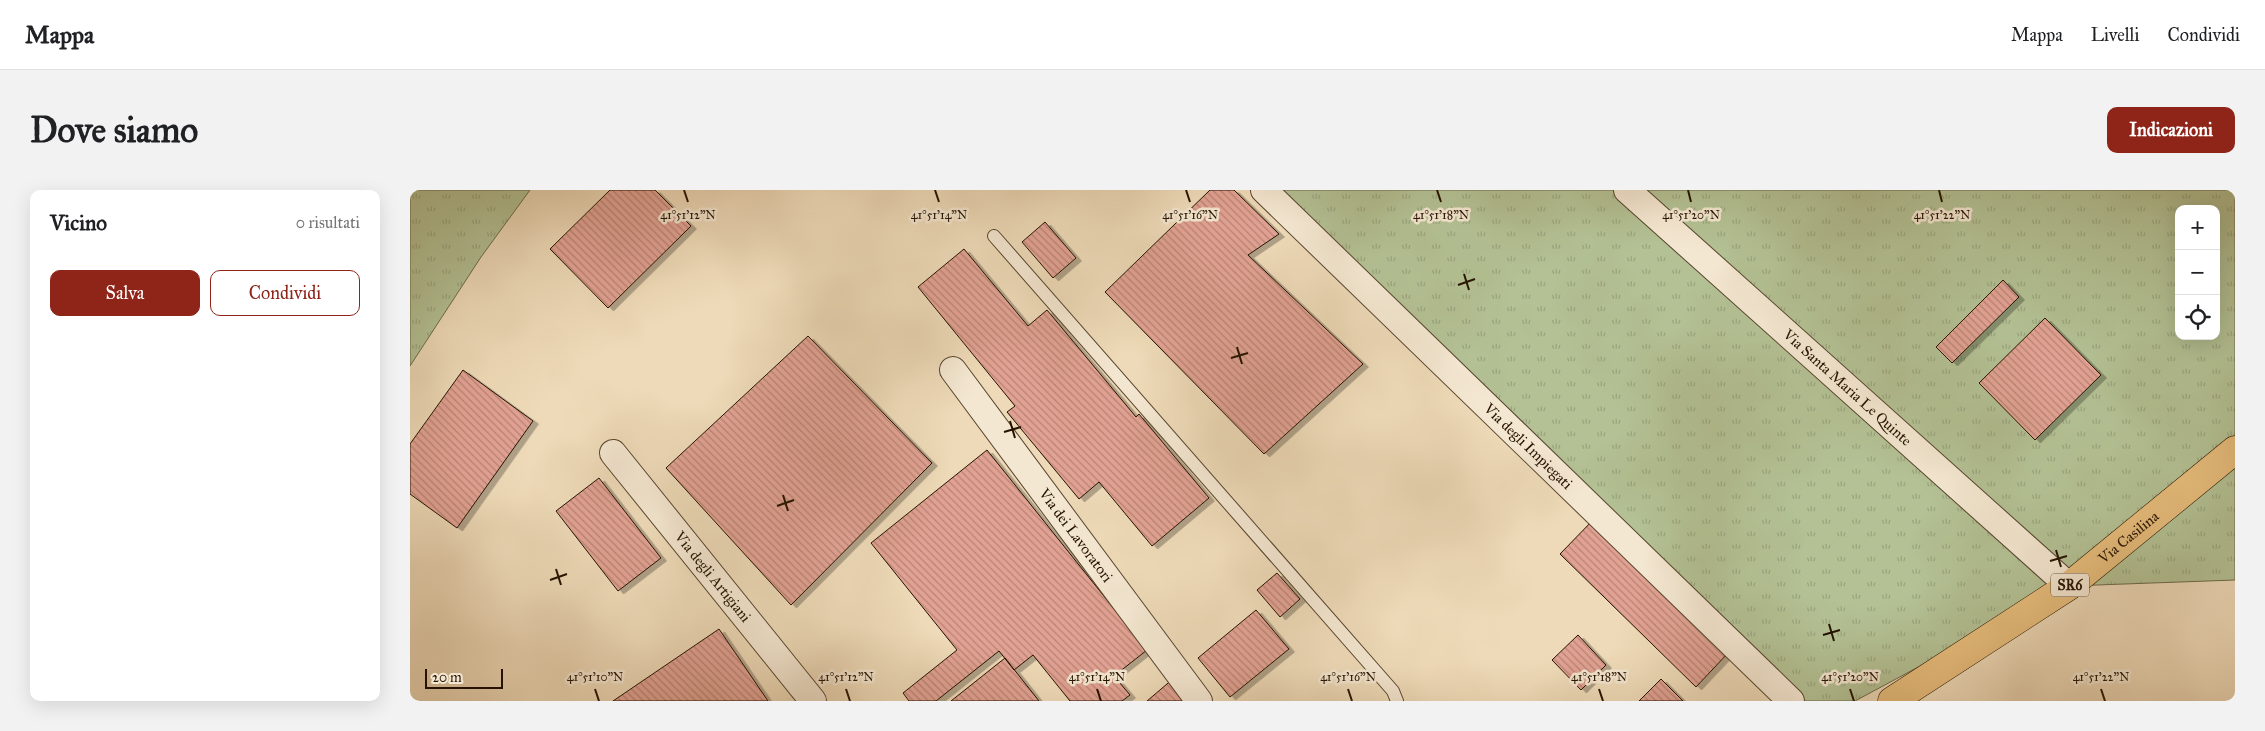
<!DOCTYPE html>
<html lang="it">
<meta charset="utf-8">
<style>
:root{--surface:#fff;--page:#f2f2f2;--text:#202124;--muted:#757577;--line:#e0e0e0;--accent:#8f2418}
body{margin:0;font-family:"IM FELL Great Primer",serif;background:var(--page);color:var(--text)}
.controls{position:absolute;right:15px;top:15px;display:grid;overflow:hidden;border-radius:10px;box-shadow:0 5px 20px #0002}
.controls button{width:45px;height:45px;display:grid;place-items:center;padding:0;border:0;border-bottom:1px solid var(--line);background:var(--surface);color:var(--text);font:25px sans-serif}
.scale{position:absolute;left:15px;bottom:12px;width:78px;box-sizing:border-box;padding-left:5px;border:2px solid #251300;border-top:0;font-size:14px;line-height:18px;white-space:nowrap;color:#251300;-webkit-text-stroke:4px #f4e7d1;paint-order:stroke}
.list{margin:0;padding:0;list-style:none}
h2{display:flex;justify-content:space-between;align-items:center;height:65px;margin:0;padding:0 20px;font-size:21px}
h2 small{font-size:16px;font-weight:400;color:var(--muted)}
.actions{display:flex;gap:10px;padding:15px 20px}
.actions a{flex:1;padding:11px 0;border:1px solid var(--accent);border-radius:10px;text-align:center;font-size:18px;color:var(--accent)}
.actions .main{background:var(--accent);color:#fff}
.icon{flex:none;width:28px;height:28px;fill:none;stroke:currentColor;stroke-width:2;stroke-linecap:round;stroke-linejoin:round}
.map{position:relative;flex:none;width:1825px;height:511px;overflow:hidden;border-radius:10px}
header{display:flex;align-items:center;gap:30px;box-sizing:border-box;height:70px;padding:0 25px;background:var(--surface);border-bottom:1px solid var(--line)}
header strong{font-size:24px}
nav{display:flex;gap:28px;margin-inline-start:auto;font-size:18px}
.intro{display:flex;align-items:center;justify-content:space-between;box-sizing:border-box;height:120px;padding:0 30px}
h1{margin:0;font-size:35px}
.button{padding:12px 22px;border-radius:10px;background:var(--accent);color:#fff;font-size:18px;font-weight:700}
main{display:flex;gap:30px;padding:0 30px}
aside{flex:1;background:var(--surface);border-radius:10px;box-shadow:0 5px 20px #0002}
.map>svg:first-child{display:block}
</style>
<header>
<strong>Mappa</strong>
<nav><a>Mappa</a><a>Livelli</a><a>Condividi</a></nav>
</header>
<div class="intro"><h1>Dove siamo</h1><a class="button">Indicazioni</a></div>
<main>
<aside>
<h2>Vicino<small>0 risultati</small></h2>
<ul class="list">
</ul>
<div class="actions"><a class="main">Salva</a><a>Condividi</a></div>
</aside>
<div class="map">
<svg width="1825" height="511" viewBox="0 0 1825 511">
<defs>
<pattern id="grass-tufts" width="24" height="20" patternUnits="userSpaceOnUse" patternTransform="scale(1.25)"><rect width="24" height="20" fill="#b3c194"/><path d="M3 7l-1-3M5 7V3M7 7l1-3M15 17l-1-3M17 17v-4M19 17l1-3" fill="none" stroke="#9aa57e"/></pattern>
<pattern id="building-back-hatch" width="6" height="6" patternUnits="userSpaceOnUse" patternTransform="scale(1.25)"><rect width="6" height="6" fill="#e2a293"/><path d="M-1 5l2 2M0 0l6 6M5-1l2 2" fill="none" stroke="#b78376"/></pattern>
<filter id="shadow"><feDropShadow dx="5.5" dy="3" stdDeviation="0" flood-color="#0004"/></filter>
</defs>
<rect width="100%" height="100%" fill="#eedab8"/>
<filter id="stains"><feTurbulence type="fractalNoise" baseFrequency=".004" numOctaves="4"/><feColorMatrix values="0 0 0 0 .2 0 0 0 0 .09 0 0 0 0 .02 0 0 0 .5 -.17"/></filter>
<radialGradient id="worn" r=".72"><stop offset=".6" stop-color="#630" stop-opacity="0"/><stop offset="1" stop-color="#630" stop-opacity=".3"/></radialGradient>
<path fill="url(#grass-tufts)" stroke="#6c6a4a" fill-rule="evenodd" d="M 0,0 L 120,0 L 71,67 L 0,176 Z
M 856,0 L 1825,0 L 1825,390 L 1659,396 L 1445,511 L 1388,511 ZM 1769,19 L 1806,19 L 1806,146 L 1769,146 Z"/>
<path fill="url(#building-back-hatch)" stroke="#251300" filter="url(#shadow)" d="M 200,0 L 245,0 L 281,36 L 198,118 L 140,59 Z
M 800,0 L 824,0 L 869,44 L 838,65 L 953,174 L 854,264 L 695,102 Z
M 635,32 L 666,68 L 643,88 L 612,52 Z
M 554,59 L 618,136 L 637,120 L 726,227 L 729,224 L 799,308 L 742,356 L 689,292 L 669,309 L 597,222 L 605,216 L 508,97 Z
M 1593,90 L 1609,107 L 1542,173 L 1526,157 Z
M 1635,128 L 1691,185 L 1625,250 L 1569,193 Z
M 398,146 L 522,273 L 381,415 L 256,278 Z
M 53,180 L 123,231 L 47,338 L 0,304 L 0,254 Z
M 577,260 L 737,460 L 704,486 L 720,505 L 712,511 L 660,511 L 623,465 L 604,480 L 589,461 L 526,511 L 499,511 L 493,503 L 547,460 L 461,353 Z
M 189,288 L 251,368 L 208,401 L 146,321 Z
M 1184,329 L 1319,462 L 1286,497 L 1150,364 Z
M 867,383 L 890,409 L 870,427 L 847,400 Z
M 846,420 L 879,459 L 820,507 L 788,468 Z
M 309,439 L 358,511 L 203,511 Z
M 1168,445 L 1196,475 L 1171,500 L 1142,470 Z
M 595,468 L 629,511 L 541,511 Z
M 764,488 L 781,511 L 737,511 Z
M 1251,489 L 1273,511 L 1229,511 Z"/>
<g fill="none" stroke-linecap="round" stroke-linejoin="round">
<g stroke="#57452e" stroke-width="14">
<path id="lane" d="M 584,46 L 983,501 L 987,511"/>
</g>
<g stroke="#57452e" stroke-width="28">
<g id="street">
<path id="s1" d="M 854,0 L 1381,511"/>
<path id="s2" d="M 1217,0 L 1659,396"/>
<path id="s3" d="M 543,180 L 789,511"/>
<path id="s4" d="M 203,263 L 403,511"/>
</g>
</g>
<g stroke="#251300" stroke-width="29">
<g id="primary">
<path id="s5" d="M 1482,511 L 1659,396 L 1825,260"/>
</g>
</g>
<use href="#lane" stroke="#f4e7d1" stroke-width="12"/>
<use href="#street" stroke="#f4e7d1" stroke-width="26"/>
<use href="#primary" stroke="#e7bd7c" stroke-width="28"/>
</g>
<path fill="none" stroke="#251300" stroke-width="2" d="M 274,0 L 278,12M 525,0 L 529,12M 776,0 L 780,12M 1027,0 L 1031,12M 1278,0 L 1281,12M 1529,0 L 1532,12M 1054,84 L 1059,100M 1048,95 L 1065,89M 827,157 L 832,174M 821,168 L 838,163M 600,231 L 605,248M 594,242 L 611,237M 373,305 L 378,321M 367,316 L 384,310M 1646,360 L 1651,377M 1640,371 L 1657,366M 146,379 L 151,395M 140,390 L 157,384M 1419,434 L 1424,451M 1413,445 L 1430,440M 185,499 L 189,511M 436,499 L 440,511M 687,499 L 691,511M 938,499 L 942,511M 1189,499 L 1193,511M 1440,499 L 1444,511M 1691,499 L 1695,511"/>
<g text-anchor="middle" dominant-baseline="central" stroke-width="5" stroke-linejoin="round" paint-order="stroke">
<rect fill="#f4e7d1" stroke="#63533f" stroke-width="1" x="1641" y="383.5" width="38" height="23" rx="4"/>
<g font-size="14" font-weight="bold" fill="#251300">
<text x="1660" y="395">SR6</text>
</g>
<g font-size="15" fill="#251300" stroke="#f4e7d1">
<text stroke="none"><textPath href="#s2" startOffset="296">Via Santa Maria Le Quinte</textPath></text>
<text stroke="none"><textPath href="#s1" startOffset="368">Via degli Impiegati</textPath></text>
<text stroke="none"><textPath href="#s3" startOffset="206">Via dei Lavoratori</textPath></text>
<text stroke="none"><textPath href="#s5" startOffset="288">Via Casilina</textPath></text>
<text stroke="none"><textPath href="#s4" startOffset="159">Via degli Artigiani</textPath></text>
</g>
</g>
<g font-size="12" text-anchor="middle" fill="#251300" stroke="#f4e7d1" stroke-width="5" stroke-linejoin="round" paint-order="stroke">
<text x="278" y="29">41°51'12"N</text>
<text x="529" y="29">41°51'14"N</text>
<text x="780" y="29">41°51'16"N</text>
<text x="1031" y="29">41°51'18"N</text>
<text x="1281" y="29">41°51'20"N</text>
<text x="1532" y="29">41°51'22"N</text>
<text x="185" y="491">41°51'10"N</text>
<text x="436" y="491">41°51'12"N</text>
<text x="687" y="491">41°51'14"N</text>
<text x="938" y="491">41°51'16"N</text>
<text x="1189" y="491">41°51'18"N</text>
<text x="1440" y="491">41°51'20"N</text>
<text x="1691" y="491">41°51'22"N</text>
</g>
<rect width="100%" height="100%" filter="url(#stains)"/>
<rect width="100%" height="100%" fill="url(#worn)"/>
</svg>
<div class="controls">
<button>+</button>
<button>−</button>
<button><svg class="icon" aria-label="locate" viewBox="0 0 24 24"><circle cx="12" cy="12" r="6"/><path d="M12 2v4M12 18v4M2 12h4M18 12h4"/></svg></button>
</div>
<div class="scale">20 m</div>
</div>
</main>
